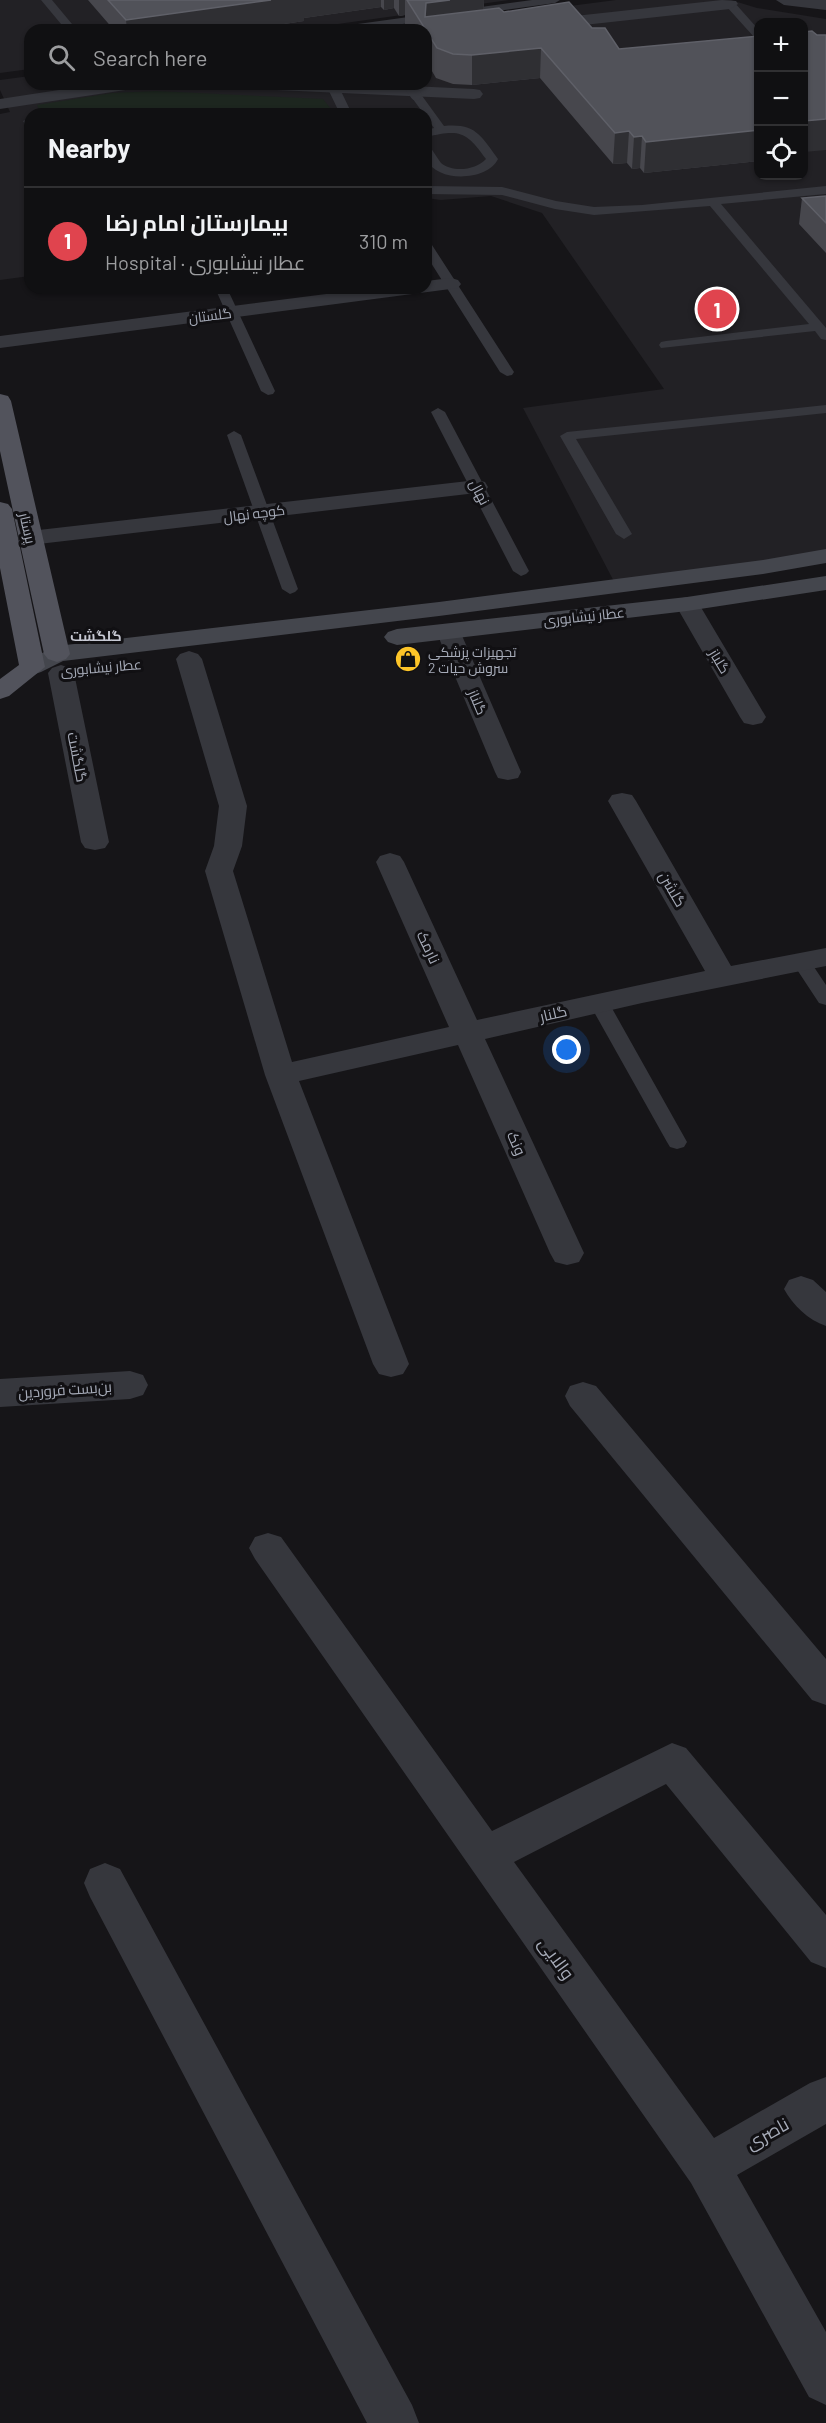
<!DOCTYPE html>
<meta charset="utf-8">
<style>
:root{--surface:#101012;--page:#1e1e20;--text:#f1f3f6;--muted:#9c9d9f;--line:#303032;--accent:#d93025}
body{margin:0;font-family:Barlow,Cairo,sans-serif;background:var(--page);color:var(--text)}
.controls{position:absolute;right:18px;top:18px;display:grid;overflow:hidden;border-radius:12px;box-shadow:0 2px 4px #0004}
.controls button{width:54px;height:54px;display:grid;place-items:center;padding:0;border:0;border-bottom:2px solid var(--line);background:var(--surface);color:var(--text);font:30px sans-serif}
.you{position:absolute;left:567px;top:1050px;width:21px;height:21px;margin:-15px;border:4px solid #fff;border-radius:50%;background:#1a73e8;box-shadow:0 0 0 9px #1a73e833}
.badge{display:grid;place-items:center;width:39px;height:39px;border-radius:50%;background:var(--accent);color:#fff;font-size:20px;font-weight:700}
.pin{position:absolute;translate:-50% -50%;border:3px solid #fff;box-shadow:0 2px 6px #0006}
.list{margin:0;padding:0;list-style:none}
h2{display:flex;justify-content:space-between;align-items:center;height:78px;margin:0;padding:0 24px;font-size:26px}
h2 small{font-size:20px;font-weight:400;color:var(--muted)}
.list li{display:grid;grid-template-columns:39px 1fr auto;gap:18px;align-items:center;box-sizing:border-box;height:108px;padding:0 24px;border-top:2px solid var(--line)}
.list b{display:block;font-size:22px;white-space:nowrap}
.list p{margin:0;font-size:20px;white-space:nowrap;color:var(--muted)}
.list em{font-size:20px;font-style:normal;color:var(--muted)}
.icon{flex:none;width:33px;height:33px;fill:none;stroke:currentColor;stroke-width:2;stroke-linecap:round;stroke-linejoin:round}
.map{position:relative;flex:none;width:826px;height:2423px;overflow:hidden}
.search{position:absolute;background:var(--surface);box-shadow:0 2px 4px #0004;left:24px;top:24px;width:408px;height:66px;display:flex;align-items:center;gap:15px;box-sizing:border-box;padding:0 21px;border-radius:18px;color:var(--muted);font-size:22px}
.panel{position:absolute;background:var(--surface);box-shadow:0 2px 4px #0004;left:24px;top:108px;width:408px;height:186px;border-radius:18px}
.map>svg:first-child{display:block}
</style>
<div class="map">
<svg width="826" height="2423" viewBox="0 0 826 2423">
<rect width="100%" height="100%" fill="#161518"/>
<path fill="#222125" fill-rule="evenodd" d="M 0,0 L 509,0 L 295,30 L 30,30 L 30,69 L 0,73 Z
M 616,0 L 731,0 L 757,8 L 826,19 L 826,560 L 619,591 L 523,408 L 664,389 L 542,213 L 491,196 L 441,200 L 426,198 L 426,114 L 30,114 L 30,276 L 0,280 L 0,114 L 10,112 L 0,90 L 0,80 L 30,76 L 30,84 L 426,84 L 426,30 L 385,30 ZM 758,22 L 804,22 L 804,176 L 758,176 Z"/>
<path fill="#1d261f" d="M 156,91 L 323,99 L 335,114 L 41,114 L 37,105 L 112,93 Z"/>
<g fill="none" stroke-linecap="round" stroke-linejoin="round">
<path fill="#36373d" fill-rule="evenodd" d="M 41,0 L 52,0 L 77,30 L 66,30 Z
M 532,0 L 560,0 L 555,3 L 359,30 L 331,30 L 336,27 Z
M 730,1 L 734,2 L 758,29 L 758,38 L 754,37 L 726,6 L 725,4 Z
M 334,86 L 340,89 L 352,114 L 340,114 L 328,89 Z
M 416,92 L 420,93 L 444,126 C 476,123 481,136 498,159 C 488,181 437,183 427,160 C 425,156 426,150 426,146 L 430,147 C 434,152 437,158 441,163 C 453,173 476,170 486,159 C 466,131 460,129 426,137 L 426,130 L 434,128 L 410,95 Z
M 30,118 L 30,127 L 26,126 L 23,121 Z
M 426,186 L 502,187 L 556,201 L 594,207 L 642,205 L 826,186 L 826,194 L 721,204 L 826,328 L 826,340 L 821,339 L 815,331 L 661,348 L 659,345 L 661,342 L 666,341 L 809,324 L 710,206 L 594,215 L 555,209 L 502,195 L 426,194 Z
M 426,241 L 432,245 L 514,372 L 512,375 L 507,376 L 500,372 L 426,255 Z
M 215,288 L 227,288 L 275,391 L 273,394 L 268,395 L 261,391 Z
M 826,405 L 826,413 L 576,439 L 632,534 L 624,539 L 616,534 L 560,436 L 567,432 Z
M 438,408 L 445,412 L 529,571 L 526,574 L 521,576 L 513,571 L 431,412 Z
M 234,431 L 241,435 L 298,589 L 295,592 L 290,594 L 282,589 L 227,435 Z
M 801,956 L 808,958 L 826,985 L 826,1005 L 819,1003 L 792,962 L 794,958 Z
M 599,997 L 606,999 L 609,1003 L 687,1142 L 684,1147 L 677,1149 L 670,1147 L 667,1142 L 589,1003 L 592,999 Z"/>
<path fill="#36373d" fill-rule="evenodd" d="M 722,0 L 736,1 L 738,4 L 730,9 L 538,30 L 530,25 L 538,20 Z
M 776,0 L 826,0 L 826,10 L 784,5 Z
M 98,84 L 141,84 L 138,88 L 132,89 L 0,109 L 0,99 Z
M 243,84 L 368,84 L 474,89 L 480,90 L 483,94 L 480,98 L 474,99 L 252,89 L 246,88 Z
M 451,278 L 458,280 L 461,284 L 458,288 L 0,348 L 0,336 L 373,288 L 426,288 L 426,281 Z
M 477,480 L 485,482 L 488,487 L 485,492 L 30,545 L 22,543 L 18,538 L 22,533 L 30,531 Z
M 687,597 L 696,599 L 699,604 L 766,717 L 762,723 L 753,725 L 744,723 L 740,717 L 675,604 L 678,599 Z
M 448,624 L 457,626 L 460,631 L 521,772 L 518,778 L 508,780 L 498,778 L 495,772 L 436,631 L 439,626 Z
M 189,651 L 198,654 L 202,659 L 247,806 L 242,846 L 233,871 L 292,1062 L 449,1027 L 376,862 L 380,856 L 390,853 L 400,856 L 404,862 L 477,1020 L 705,971 L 608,801 L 612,795 L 622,793 L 632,795 L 636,801 L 731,966 L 826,948 L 826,966 L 642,1003 L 485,1039 L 584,1253 L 579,1262 L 567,1265 L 555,1262 L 550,1253 L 458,1045 L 299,1081 L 409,1364 L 403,1374 L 391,1377 L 379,1374 L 373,1364 L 265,1075 L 205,871 L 214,846 L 219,806 L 176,659 L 180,654 Z
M 61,665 L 70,668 L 74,673 L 109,842 L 105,848 L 95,850 L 85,848 L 81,842 L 48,673 L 52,668 Z
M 801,1276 L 813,1280 L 826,1292 L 826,1326 C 808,1320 793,1305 784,1289 L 789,1280 Z
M 130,1371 L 143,1375 L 148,1385 L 143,1395 L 130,1399 L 0,1407 L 0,1379 Z
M 583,1382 L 596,1386 L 826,1659 L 826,1705 L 812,1700 L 570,1406 L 565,1396 L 570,1386 Z
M 268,1533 L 281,1537 L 492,1831 L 672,1743 L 686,1748 L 826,1915 L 826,1968 L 811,1962 L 666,1784 L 514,1862 L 714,2138 L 810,2083 L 826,2077 L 826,2124 L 737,2175 L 826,2332 L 826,2405 L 809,2397 L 691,2183 L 255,1559 L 249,1548 L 255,1537 Z
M 105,1863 L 120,1869 L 412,2405 L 419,2423 L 367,2423 L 90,1897 L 84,1883 L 90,1869 Z"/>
<path fill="#44464d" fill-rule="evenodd" d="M 826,549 L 826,563 L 763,574 L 439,616 L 63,661 L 41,672 L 32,675 L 23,672 L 19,667 L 23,662 L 57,646 L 439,602 L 763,560 Z
M 826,576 L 826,590 L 687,611 L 397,645 L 388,642 L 384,637 L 388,632 L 397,629 L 687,597 Z"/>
<path fill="#52535c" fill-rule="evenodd" d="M 0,394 L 8,396 L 11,401 L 70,654 L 66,659 L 57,662 L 48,659 L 44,654 L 0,451 Z
M 0,502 L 8,504 L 12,509 L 45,667 L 9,696 L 0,699 L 0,679 L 19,665 L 0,568 Z"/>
<path stroke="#36373d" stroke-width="11" d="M 408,84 L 416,95"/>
</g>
<path fill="#47474d" d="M 88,0 L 484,0 L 484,10 L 504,12 L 592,28 L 619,49 L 759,36 L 759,161 L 644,173 L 640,168 L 632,169 L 627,163 L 613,164 L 540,78 L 472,85 L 453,84 L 436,78 L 426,61 L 426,30 L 407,30 L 405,26 L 405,15 L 399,16 L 394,8 L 384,10 L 381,7 L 304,18 L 304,21 L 243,30 L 114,30 Z
M 826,196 L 826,253 L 799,224 L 802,198 Z"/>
<path fill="#2f2f33" d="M 271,0 L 381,0 L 381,7 L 304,18 L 304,21 L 243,30 L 127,30 L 126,20 Z
M 384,0 L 394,0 L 394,8 L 384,10 Z
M 399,0 L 405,0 L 405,15 L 399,16 Z
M 407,0 L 484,0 L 483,25 L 427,33 Z
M 541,48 L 540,78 L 472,85 L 472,55 Z
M 826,119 L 826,150 L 804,152 L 804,121 Z
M 759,130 L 759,161 L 644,173 L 646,142 Z
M 629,131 L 627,163 L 613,164 L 615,133 Z
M 642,136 L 640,168 L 632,169 L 634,137 Z"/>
<path fill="#515259" stroke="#5f6068" stroke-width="1.5" d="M 108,0 L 271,0 L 126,20 Z
M 407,0 L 450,0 L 426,3 L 425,17 L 499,8 L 504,12 L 569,2 L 592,28 L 605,28 L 619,49 L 759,36 L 759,130 L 646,142 L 642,136 L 634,137 L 629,131 L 615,133 L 541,48 L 472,55 L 453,54 L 437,48 Z
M 812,31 L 817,35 L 826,35 L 826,119 L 804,121 L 804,32 Z
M 826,196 L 826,223 L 802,198 Z"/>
<defs>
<g id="shop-disc" transform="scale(1.35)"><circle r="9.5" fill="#fdc528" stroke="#111013"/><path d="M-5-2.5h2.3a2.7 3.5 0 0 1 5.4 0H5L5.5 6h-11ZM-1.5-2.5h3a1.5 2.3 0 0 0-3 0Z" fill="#111"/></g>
</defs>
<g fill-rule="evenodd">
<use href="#shop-disc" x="408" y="659"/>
</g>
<g text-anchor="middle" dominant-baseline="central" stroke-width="6" stroke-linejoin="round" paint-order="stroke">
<g font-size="14" fill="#a6abb8" stroke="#111013">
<text transform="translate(210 315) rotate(-7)">گلستان</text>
<text transform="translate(480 492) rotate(62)">نهال</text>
<text transform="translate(254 513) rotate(-7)">کوچه نهال</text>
<text transform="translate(28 528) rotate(77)">پرستار</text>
<text transform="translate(584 616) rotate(-6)">عطار نیشابوری</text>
<text transform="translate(720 661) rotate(59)">گلباز</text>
<text transform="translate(101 667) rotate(-5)">عطار نیشابوری</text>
<text transform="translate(478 702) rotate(67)">گلناز</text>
</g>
<g font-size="14" font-weight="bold" fill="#c8cad4" stroke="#111013">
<text x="96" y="635">گلگشت</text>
</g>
<g font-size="14" fill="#a6abb8" stroke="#111013" text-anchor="start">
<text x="428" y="651">تجهیزات پزشکی<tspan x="428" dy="16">سروش حیات 2</tspan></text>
</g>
<g font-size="15" fill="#a6abb8" stroke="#111013">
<text transform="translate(78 757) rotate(79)">گلگشت</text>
<text transform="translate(673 889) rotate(60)">گلشن</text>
<text transform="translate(429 947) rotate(65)">نارمک</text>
<text transform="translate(553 1013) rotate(-13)">گلنار</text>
<text transform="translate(517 1143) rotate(66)">ونک</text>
<text transform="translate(65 1389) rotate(-4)">بن‌بست فروردین</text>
</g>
<g font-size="18" fill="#a6abb8" stroke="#111013">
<text transform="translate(557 1958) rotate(54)">والایی</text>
<text transform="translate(767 2133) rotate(-29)">ناصری</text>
</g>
</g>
</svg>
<div class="controls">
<button>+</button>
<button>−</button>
<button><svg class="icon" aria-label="locate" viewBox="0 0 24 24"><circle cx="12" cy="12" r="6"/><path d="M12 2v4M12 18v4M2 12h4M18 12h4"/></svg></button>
</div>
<div class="you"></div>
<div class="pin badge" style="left:717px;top:309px;background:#e0444e">1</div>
<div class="search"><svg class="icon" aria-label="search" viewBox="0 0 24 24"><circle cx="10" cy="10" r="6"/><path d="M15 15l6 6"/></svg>Search here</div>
<section class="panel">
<h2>Nearby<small></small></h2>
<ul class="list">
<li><span class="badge" style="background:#e0444e">1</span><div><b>بیمارستان امام رضا</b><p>Hospital · عطار نیشابوری</p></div><em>310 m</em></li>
</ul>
</section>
</div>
